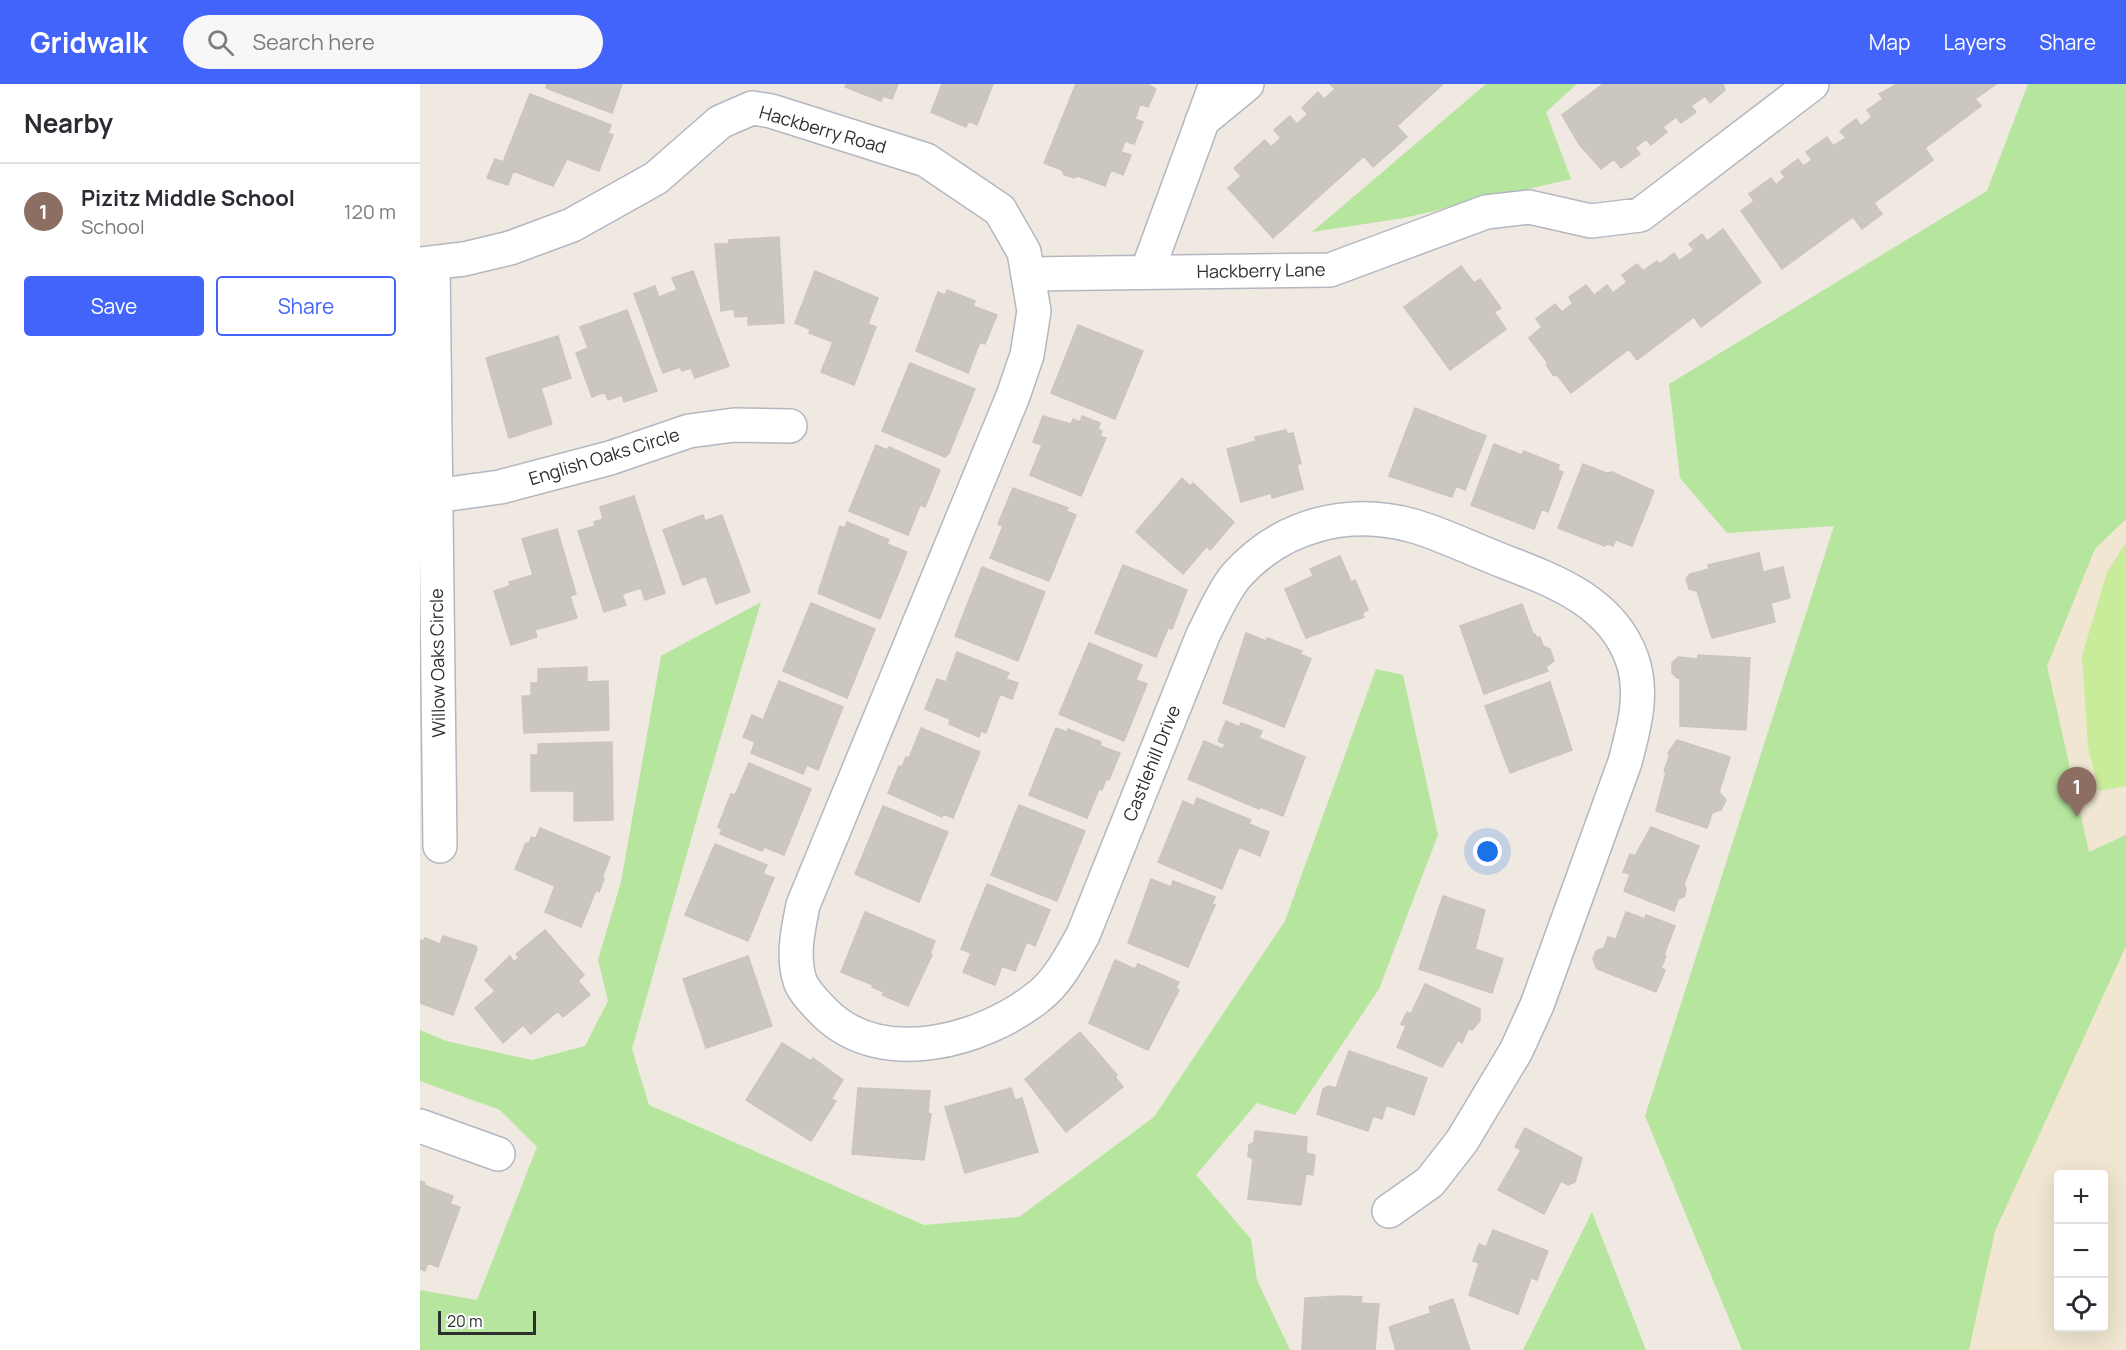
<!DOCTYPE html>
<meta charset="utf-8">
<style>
:root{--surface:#fff;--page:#f7f7f7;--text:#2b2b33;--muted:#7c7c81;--line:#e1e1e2;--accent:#4264fb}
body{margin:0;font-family:Manrope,sans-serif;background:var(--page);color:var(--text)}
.controls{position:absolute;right:18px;bottom:18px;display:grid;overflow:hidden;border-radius:6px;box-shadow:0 6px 24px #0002}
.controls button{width:54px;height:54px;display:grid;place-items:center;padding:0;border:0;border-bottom:2px solid var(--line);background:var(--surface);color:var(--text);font:30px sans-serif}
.scale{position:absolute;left:18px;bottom:15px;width:98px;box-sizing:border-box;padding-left:6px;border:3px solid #2e2e2e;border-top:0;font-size:16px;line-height:21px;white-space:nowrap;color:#2e2e2e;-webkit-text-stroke:4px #fff;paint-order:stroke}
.you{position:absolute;left:1068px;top:768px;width:21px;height:21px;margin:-15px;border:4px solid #fff;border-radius:50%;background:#1a73e8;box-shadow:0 0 0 9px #1a73e833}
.badge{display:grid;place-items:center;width:39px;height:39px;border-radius:50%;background:var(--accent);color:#fff;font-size:20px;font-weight:700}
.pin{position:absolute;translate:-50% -50px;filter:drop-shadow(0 2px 3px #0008)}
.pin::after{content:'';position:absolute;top:32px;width:21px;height:18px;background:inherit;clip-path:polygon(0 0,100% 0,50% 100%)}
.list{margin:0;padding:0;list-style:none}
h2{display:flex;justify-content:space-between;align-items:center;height:78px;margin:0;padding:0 24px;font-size:26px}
h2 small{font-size:20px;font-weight:400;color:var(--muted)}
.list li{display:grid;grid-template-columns:39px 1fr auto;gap:18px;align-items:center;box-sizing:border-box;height:96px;padding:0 24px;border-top:2px solid var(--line)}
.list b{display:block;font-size:22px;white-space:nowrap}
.list p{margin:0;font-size:20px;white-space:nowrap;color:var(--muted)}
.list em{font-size:20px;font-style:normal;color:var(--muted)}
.actions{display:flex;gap:12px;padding:18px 24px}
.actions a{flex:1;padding:14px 0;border:2px solid var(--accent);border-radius:6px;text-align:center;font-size:21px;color:var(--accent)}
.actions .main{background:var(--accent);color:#fff}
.icon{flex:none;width:33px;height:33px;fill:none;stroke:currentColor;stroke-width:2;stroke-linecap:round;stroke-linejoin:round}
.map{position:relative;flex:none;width:1706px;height:1266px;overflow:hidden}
header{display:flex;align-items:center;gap:36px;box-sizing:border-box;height:84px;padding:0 30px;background:var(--accent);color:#fff}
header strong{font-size:28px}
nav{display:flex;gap:33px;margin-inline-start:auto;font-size:21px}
.search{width:420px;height:54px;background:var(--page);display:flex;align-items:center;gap:15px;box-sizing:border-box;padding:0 21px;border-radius:33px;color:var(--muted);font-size:22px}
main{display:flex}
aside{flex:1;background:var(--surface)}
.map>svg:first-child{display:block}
</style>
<header>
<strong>Gridwalk</strong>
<div class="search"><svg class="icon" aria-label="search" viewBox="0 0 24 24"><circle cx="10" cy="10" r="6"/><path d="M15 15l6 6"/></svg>Search here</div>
<nav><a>Map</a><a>Layers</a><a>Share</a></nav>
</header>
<main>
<aside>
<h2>Nearby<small></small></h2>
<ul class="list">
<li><span class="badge" style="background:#8d6e63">1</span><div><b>Pizitz Middle School</b><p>School</p></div><em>120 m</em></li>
</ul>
<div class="actions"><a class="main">Save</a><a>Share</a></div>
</aside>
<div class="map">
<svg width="1706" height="1266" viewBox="0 0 1706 1266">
<rect width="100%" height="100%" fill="#efe9e1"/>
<path fill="#f0e6d1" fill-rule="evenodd" d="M 1706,373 L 1706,1266 L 1517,1266 L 1550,628 ZM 1638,1090 L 1684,1090 L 1684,1244 L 1638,1244 Z"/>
<path fill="#b6e59e" d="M 1066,0 L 1157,0 L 1126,28 L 1151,95 L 984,134 L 892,148 Z
M 1608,0 L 1706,0 L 1706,435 L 1675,465 L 1627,582 L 1669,768 L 1706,751 L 1706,862 L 1575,1147 L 1549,1266 L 1322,1266 L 1225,1032 L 1414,442 L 1307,449 L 1260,394 L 1249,300 L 1567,107 Z
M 341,518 L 281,720 L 212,965 L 229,1021 L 504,1141 L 599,1133 L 734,1033 L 865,837 L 956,585 L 983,591 L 1018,751 L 959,905 L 875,1031 L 837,1019 L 776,1091 L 831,1155 L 837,1196 L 870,1266 L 0,1266 L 0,1206 L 57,1216 L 117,1063 L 80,1026 L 0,997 L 0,946 L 26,957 L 112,976 L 165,962 L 188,917 L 178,876 L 201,798 L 241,572 Z
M 1172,1128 L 1226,1266 L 1103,1266 Z"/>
<path fill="#c9ec9a" d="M 1706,458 L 1706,702 L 1679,707 L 1668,663 L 1662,572 L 1687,488 Z"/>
<path fill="#cbc7bf" stroke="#cbc5ba" stroke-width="1.5" d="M 127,0 L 202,0 L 192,29 L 126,4 Z
M 427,0 L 478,0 L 472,15 L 463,12 L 461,17 L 425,3 Z
M 522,0 L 573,0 L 557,41 L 549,37 L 546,43 L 511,28 Z
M 656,0 L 727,0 L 736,5 L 728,23 L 720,20 L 715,35 L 723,38 L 714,60 L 705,57 L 701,68 L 711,71 L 703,91 L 691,86 L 685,102 L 658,92 L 654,94 L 644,91 L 642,86 L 624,79 Z
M 910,0 L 1023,0 L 977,42 L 987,53 L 953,83 L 944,72 L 853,154 L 808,104 L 821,92 L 814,84 L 845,56 L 851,63 L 861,54 L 854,46 L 870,32 L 877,40 L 888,30 L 882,24 L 898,8 L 904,15 L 915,5 Z
M 1183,0 L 1303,0 L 1305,6 L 1290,19 L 1285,12 L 1271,22 L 1276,28 L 1261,39 L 1256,33 L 1243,43 L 1247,48 L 1231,61 L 1226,55 L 1215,64 L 1220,70 L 1201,84 L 1194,75 L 1181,85 L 1159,60 L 1142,31 Z
M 1477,0 L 1576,0 L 1555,15 L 1561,22 L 1505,64 L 1513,76 L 1454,119 L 1462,130 L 1442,145 L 1433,133 L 1362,185 L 1321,127 L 1334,117 L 1329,110 L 1351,94 L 1356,101 L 1364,94 L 1367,96 L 1361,88 L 1378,75 L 1383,82 L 1392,76 L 1386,68 L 1407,53 L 1413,62 L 1426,54 L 1420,47 L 1436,35 L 1441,42 L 1452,33 L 1447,26 L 1463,15 L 1459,10 Z
M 110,10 L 191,41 L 188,49 L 193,51 L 179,87 L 147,75 L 133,102 L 93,87 L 88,101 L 67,94 L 75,75 L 83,78 Z
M 1303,145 L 1341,198 L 1281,243 L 1274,233 L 1217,276 L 1209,265 L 1151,309 L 1138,292 L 1133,291 L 1127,282 L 1127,278 L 1109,254 L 1122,243 L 1116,235 L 1135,220 L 1142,228 L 1152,220 L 1154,222 L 1149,213 L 1166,201 L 1174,211 L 1187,201 L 1193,209 L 1207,198 L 1202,191 L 1217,180 L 1223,187 L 1237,177 L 1240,180 L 1254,169 L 1259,177 L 1274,166 L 1269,160 L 1282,150 L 1287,157 Z
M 359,153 L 364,239 L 328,241 L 328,232 L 315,233 L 314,225 L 301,227 L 295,160 L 308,160 L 309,156 Z
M 1041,182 L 1054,199 L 1060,195 L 1081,224 L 1074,228 L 1086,245 L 1030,286 L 984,223 Z
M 273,187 L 309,282 L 275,294 L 271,284 L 262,287 L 260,283 L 243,289 L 214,210 L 235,202 L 239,213 L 257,206 L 252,194 Z
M 395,187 L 458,214 L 448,240 L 456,243 L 434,301 L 401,288 L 413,258 L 389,249 L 390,245 L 375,239 Z
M 527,206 L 555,217 L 553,222 L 577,231 L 565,260 L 560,258 L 548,289 L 496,267 L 518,208 L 525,211 Z
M 207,226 L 237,307 L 204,318 L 202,311 L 188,316 L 185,308 L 172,313 L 156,269 L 168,264 L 160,243 Z
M 658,241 L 723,267 L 695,335 L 631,309 Z
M 138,252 L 151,294 L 121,304 L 132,340 L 89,354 L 66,274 Z
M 490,279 L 555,305 L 529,369 L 525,373 L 462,347 Z
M 995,324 L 1066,352 L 1045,406 L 1036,402 L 1032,413 L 969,392 Z
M 623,332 L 651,340 L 653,335 L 660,338 L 662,332 L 680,339 L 678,345 L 682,347 L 680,352 L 686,354 L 661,412 L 610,391 L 622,361 L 613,358 Z
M 866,346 L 867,350 L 873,349 L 881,379 L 877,381 L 883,405 L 852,414 L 851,409 L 821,418 L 807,365 L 836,357 L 835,353 Z
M 1074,360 L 1102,371 L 1104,367 L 1139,381 L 1138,386 L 1143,388 L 1128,428 L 1122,425 L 1114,445 L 1051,421 Z
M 456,361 L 467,366 L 469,363 L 520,386 L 505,423 L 500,421 L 488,451 L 429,427 Z
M 1163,380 L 1186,389 L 1192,388 L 1234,407 L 1212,462 L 1196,456 L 1193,462 L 1186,459 L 1185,462 L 1138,444 Z
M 762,394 L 770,402 L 773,399 L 814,438 L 790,466 L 787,462 L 763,490 L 716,448 Z
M 593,404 L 648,424 L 646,427 L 656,431 L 629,497 L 570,474 L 583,442 L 578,440 Z
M 214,412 L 245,509 L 225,516 L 221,504 L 202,510 L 206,521 L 184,528 L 158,447 L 175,442 L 174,438 L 183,435 L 180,423 Z
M 283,431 L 285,437 L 302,431 L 330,508 L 296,520 L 286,492 L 263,501 L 243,446 Z
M 427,438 L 469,456 L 467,460 L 487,468 L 460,535 L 398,509 L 420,442 L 425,444 Z
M 137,445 L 156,510 L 150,512 L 157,534 L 115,546 L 117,553 L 91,561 L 74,507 L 90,502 L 89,498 L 113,491 L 102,455 Z
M 1339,469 L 1343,488 L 1363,483 L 1370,514 L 1351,519 L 1355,538 L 1292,554 L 1277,507 L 1269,505 L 1266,495 L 1270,490 L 1289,485 L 1288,481 Z
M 920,472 L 931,498 L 935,496 L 948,526 L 942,529 L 944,533 L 886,554 L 865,505 L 893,492 L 890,485 Z
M 703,481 L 767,506 L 752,545 L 748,544 L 736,573 L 675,549 Z
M 562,483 L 625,508 L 598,577 L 535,552 Z
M 391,519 L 455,545 L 427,614 L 363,587 Z
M 1102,520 L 1113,550 L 1115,550 L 1117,554 L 1120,553 L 1123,562 L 1130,565 L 1134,577 L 1126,583 L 1128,587 L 1064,610 L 1040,542 Z
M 826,549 L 846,557 L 847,554 L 882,567 L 880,570 L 891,575 L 864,643 L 803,619 Z
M 669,559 L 722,581 L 716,596 L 727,600 L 704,657 L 639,630 Z
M 537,568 L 589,589 L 586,595 L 598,599 L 592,615 L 580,610 L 566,649 L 561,647 L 559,653 L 529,640 L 530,635 L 505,625 L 517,595 L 526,598 Z
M 1278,571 L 1330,574 L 1326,646 L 1260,642 L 1260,594 L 1257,594 L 1252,589 L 1252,579 L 1258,573 L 1278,575 Z
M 167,583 L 167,598 L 188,597 L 189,646 L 104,649 L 102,612 L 111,612 L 111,599 L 118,599 L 118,585 Z
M 359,597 L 423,623 L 398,686 L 387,681 L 383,690 L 331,669 L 335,658 L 323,653 L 332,631 L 343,636 Z
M 1130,598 L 1152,666 L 1090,689 L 1065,622 Z
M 806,637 L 819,643 L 821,639 L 842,647 L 839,654 L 885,673 L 863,732 L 840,723 L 839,725 L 768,695 L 784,657 L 803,665 L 805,660 L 798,657 Z
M 501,644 L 560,668 L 533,734 L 523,730 L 522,733 L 468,709 L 479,682 L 482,683 L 486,673 L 489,674 Z
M 636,644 L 647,648 L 648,645 L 681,658 L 680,662 L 700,669 L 689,696 L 686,695 L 682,706 L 679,705 L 667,734 L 609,711 Z
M 1257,656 L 1310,673 L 1299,708 L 1306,716 L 1301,726 L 1292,729 L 1287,744 L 1236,727 L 1246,688 L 1244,687 L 1249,673 L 1251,674 L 1248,669 Z
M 192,658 L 193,736 L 154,737 L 154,707 L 111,707 L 111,671 L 118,671 L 118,660 Z
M 329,679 L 391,705 L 364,771 L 344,763 L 342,767 L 300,750 L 302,745 L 298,743 L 311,710 L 315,711 Z
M 777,714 L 831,736 L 829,740 L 849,748 L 840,772 L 819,763 L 802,805 L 738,778 L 763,717 L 774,722 Z
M 599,721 L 665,747 L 637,817 L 571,791 Z
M 463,722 L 528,748 L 499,818 L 435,790 Z
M 1231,743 L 1279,762 L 1264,800 L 1266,806 L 1264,813 L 1258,815 L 1254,827 L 1204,807 L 1210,790 L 1203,788 L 1210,770 L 1215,772 Z
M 120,744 L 190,773 L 182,794 L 184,795 L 179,808 L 176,806 L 161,843 L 125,828 L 135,802 L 95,785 L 106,759 L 109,760 L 111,753 L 116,754 Z
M 295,760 L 347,781 L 343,790 L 354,794 L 328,857 L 265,831 Z
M 731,795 L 751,803 L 753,797 L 795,813 L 792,820 L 795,821 L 768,883 L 708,859 Z
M 567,800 L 630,826 L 615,862 L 607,858 L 595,887 L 582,882 L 575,901 L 543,888 L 551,869 L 541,865 Z
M 1023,812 L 1065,826 L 1055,865 L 1083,875 L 1072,909 L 999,885 Z
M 445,828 L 515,857 L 510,870 L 512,871 L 488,922 L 462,911 L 464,908 L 452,903 L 453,901 L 421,888 Z
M 1206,828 L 1225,835 L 1226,831 L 1255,842 L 1244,871 L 1246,872 L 1241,884 L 1245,886 L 1236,908 L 1177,885 L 1173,875 L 1176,867 L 1184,864 L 1188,853 L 1196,855 Z
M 125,846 L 164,891 L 158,897 L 170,911 L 143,933 L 138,927 L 111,950 L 103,941 L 83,959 L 55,924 L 75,907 L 65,896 L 90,872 L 94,878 L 99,873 L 96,870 Z
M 23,852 L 56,862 L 57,865 L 33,931 L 0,919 L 0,856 L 4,857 L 5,854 L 20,860 Z
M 328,872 L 352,942 L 286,964 L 263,895 Z
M 695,876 L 715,885 L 718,880 L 759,898 L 756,904 L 759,906 L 728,966 L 669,939 Z
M 1005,900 L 1060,925 L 1060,937 L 1052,946 L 1048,945 L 1042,959 L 1038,956 L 1022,983 L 977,963 L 986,942 L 981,940 L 987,928 L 991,930 Z
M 660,948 L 697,991 L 695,993 L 703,1003 L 646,1048 L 605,995 Z
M 362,959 L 391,977 L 393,974 L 423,996 L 411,1015 L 416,1017 L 391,1057 L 326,1016 Z
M 929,967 L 1007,994 L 994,1031 L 966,1021 L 962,1035 L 953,1032 L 948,1047 L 897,1030 L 903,1005 L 909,1002 L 916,1004 Z
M 438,1004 L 510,1007 L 508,1029 L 511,1030 L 504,1076 L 432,1070 Z
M 591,1004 L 595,1016 L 602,1014 L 618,1068 L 545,1089 L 525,1023 Z
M 1105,1044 L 1162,1074 L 1155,1098 L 1148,1101 L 1141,1097 L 1124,1130 L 1078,1106 L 1101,1066 L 1095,1063 Z
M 835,1047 L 887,1053 L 886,1069 L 895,1071 L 893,1091 L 886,1090 L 881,1121 L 828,1115 L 833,1075 L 828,1072 L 829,1061 L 834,1058 Z
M 0,1097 L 5,1099 L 4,1101 L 33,1112 L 30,1120 L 40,1123 L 18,1183 L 8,1179 L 5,1187 L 0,1185 Z
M 1073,1146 L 1128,1167 L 1117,1196 L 1111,1194 L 1098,1230 L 1049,1211 L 1059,1179 L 1053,1177 L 1059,1160 L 1066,1163 Z
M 922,1212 L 942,1213 L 941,1219 L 959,1220 L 955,1266 L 882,1266 L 885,1214 Z
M 1033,1215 L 1050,1266 L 976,1266 L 969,1243 L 1011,1229 L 1009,1223 Z"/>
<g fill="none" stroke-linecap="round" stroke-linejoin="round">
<g stroke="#b4b7c1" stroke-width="36">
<path id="minor" d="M 782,37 L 827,0
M 0,180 L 44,175 L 90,164 L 152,141 L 236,94 L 300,38 L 332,24 L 351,27 L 506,76 L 580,126 L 604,168 L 614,227 L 607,271 L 593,312 L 383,821 C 378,846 372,872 380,897 C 384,908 397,921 405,929 C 462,985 563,957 618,913 C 638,898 651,872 663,851 L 783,551 C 793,532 802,509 816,492 C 862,440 929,424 994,442 C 1024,451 1054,466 1083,477 C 1135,497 1192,518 1212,575 C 1224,609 1214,644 1205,678 L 1117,921 L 1096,967 L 1042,1057 L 1010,1098 L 969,1127
M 13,180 L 20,762
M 727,188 L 796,0
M 608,190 L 910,186 L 1066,128 L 1109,123 L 1171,137 L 1220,131 L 1392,0
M 0,414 L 80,403 L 190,374 L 269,347 L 314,341 L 370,342
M 0,1042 L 78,1070"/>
</g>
<use href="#minor" stroke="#fff" stroke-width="33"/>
</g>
<g text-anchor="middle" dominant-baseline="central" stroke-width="4.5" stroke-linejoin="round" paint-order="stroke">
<g font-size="18" fill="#2e2e2e" stroke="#fff">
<text transform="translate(403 45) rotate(16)">Hackberry Road</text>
<text transform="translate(841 186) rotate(-1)">Hackberry Lane</text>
<text transform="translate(184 372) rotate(-17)">English Oaks Circle</text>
<text transform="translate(17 579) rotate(-91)">Willow Oaks Circle</text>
<text transform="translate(731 679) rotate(-68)">Castlehill Drive</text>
</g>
</g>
</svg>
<div class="controls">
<button>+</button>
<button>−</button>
<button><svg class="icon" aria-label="locate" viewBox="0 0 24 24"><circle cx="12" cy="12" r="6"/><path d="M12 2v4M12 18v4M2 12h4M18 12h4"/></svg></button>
</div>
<div class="scale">20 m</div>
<div class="you"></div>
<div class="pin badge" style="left:1657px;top:733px;background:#8d6e63">1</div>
</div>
</main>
